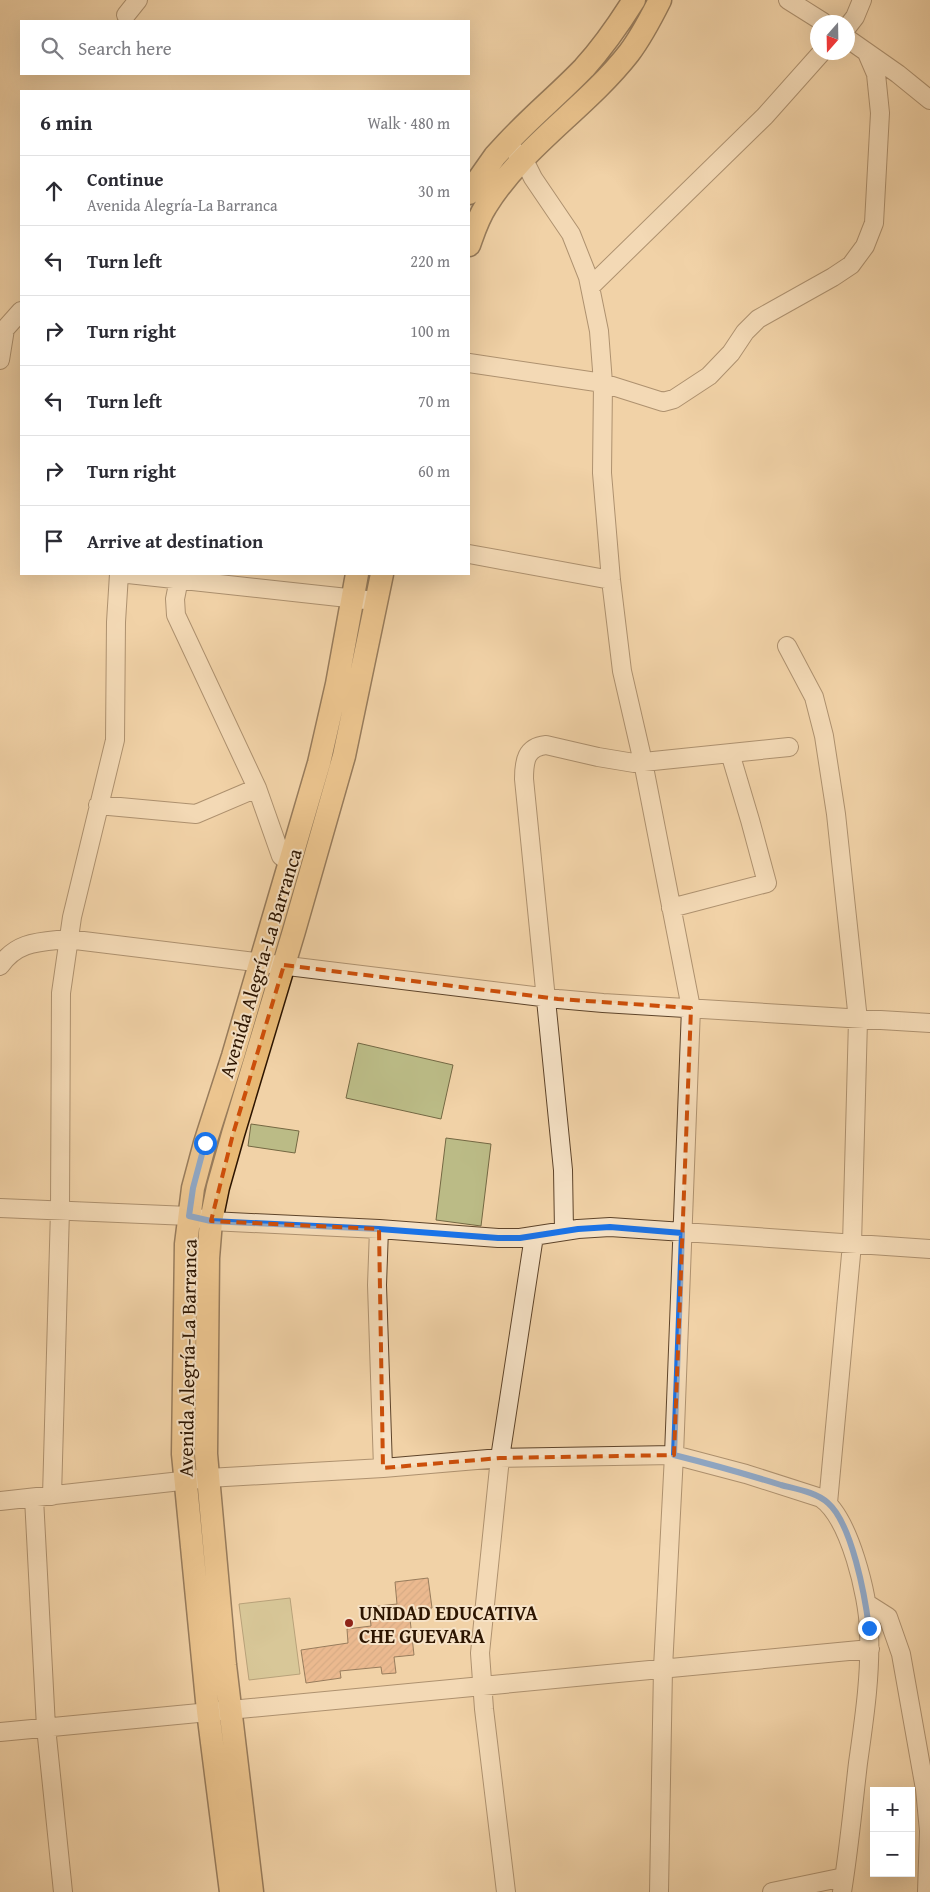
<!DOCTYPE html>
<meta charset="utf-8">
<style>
:root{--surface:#fff;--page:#f2f2f3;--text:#2b2b33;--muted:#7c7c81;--line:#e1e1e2}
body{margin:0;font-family:"Gentium Book Plus",serif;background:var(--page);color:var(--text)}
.controls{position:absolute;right:15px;bottom:15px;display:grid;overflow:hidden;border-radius:0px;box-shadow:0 5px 20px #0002}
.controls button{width:45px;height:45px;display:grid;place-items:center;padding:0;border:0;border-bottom:1px solid var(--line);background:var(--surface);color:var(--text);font:25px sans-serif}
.compass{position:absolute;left:810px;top:15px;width:45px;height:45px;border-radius:50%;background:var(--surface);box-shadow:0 5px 20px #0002;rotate:200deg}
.stop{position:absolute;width:15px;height:15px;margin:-11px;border:4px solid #1a73e8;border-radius:50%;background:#fff}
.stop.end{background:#1a73e8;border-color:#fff;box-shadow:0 1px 5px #0008}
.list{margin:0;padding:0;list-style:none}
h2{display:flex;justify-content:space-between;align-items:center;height:65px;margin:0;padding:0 20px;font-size:21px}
h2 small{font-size:16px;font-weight:400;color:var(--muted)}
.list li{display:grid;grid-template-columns:32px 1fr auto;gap:15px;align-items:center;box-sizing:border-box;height:70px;padding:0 20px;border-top:1px solid var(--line)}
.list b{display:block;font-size:19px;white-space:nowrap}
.list p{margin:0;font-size:16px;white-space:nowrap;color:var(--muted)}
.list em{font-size:16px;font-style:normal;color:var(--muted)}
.icon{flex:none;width:28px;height:28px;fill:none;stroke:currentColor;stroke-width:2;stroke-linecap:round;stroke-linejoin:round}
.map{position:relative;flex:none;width:930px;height:1892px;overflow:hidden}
.search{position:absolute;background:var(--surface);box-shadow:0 5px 20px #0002;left:20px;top:20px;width:450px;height:55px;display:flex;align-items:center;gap:12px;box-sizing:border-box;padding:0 18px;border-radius:0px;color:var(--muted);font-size:19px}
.panel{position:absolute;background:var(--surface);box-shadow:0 5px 20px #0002;left:20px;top:90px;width:450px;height:485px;border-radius:0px}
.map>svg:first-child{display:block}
</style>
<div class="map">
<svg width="930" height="1892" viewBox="0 0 930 1892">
<defs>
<pattern id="building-hatch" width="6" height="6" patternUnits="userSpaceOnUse" patternTransform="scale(1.25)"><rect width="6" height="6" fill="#e49c72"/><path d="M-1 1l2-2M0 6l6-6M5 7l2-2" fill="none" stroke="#b97e5b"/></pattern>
</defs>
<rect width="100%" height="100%" fill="#f1d2a7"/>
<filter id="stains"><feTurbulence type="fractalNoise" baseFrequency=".004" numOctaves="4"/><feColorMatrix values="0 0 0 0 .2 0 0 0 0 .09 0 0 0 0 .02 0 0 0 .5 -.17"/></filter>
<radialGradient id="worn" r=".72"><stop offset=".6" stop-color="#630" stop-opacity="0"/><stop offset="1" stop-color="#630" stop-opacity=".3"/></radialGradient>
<path fill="#bbbb86" stroke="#746843" d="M 358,1043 L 453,1065 L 441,1119 L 346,1098 Z
M 251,1124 L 299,1131 L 295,1153 L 248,1146 Z
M 446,1138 L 491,1144 L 481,1226 L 436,1220 Z
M 290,1598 L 300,1674 L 249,1680 L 239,1604 Z"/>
<path fill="url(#building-hatch)" stroke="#2d1500" d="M 428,1578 L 432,1608 L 409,1610 L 414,1655 L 394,1657 L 396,1673 L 382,1674 L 381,1667 L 340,1671 L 341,1678 L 306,1683 L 301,1650 L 348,1643 L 347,1629 L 371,1626 L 369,1607 L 397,1604 L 395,1582 Z"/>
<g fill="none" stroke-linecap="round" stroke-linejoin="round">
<g stroke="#5e442a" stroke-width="20">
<path id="minor" d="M 788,0 L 823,22
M 126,15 L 138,0
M 848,26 L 855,17 L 862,0
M 848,39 L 898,74 L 930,100
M 516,152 L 523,158 L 533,178 L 571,234 L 588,277 L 599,331 L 603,383 L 602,473 L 611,580 L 622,671 L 643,762 L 691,1008 L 674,1455 L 663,1668 L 659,1892
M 590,287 L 765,116 L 822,52
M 0,360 L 5,329 L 21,311
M 469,363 L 603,383 L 663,402 L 674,399 L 709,376 L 731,353 L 745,332 L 758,319 L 833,277 L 851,265 L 865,246 L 874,223 L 880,113 L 876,74 L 867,53
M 469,554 L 611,580
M 128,574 L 375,601
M 179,579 L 175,599 L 176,615 L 257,788 L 281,856 L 290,863
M 787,646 L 814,697 L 824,736 L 836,814 L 858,1020 L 852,1244 L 828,1503
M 98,805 L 196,814 L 257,788
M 671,908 L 767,883 L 750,820 L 730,753
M 0,966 C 17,941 40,942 67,939 L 558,999 L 603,1003 L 930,1023
M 0,1208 L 189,1216 L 211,1221 L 379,1229 L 498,1238 L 520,1238 L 578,1229 L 610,1227 L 930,1249
M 379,1229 L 377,1285 L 383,1468
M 564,1231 L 563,1170 L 524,779 C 524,761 526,747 546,745 L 598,757 L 634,763 L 789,747
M 52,1496 L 60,1210 L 61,993 L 72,917 L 115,740 L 116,622 L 119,574
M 34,1498 L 46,1727 L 63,1892
M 0,1501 L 208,1478 L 383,1468 L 500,1458 L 674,1455 L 746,1474 L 821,1498 C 850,1518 868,1596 869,1630 C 871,1675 864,1720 858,1763 C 853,1806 849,1849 842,1892
M 866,1603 L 888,1617 L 901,1654 L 925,1789 L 929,1831 L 927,1892
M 0,1732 L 870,1649
M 506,1892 L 484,1709 L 480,1653 L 500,1458 L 534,1236
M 772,1892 L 844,1877"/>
</g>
<g stroke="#2d1500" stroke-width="25">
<path id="major" d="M 469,193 L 495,156 L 507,143 C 531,117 559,94 584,68 C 603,47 619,24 634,0
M 469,245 C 474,231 478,218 486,206 C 523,146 586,108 629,53 C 641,37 651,18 660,0
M 231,1892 L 208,1711 L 183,1454 L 186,1244 L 193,1188 L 205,1143 L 233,1056 L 319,763 L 337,684 L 357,574
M 252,1892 L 225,1665 L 206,1454 L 208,1258 L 211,1221 L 218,1187 L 233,1134 L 294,931 L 344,756 L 382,574"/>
</g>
<use href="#minor" stroke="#f6e2c6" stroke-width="18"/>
<use href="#major" stroke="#e8b974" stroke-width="22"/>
</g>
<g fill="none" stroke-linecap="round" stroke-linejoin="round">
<path stroke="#1a73e8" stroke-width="6" d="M 205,1143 L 193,1188 L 189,1216 L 211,1221 L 379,1229 L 498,1238 L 520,1238 L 578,1229 L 610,1227 L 682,1233 L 674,1455 C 710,1464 746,1474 781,1485 C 796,1489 816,1492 828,1503 C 852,1524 865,1596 869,1628"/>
</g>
<path d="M0 0H930V1892H0ZM 284,965 L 558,999 L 691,1008 L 674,1455 L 500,1458 L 383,1468 L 379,1229 L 211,1221 L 233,1134 Z" fill="#f1d2a7" fill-opacity=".55" fill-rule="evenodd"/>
<path fill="none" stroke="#cc4f0a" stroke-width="4" stroke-dasharray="10 6" stroke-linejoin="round" d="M 284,965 L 558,999 L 691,1008 L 674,1455 L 500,1458 L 383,1468 L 379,1229 L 211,1221 L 233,1134 Z"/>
<circle fill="#8f2418" stroke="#f6e2c6" stroke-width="2" cx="349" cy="1623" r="5"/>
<g text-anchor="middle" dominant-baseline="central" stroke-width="4" stroke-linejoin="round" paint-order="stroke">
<g font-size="20" fill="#2d1500" stroke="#f6e2c6">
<text transform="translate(260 963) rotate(-73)">Avenida Alegría-La Barranca</text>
<text transform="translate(187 1358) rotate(-89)">Avenida Alegría-La Barranca</text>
</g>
<g font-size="20" font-weight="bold" fill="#2d1500" stroke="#f6e2c6" text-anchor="start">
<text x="359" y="1612">UNIDAD EDUCATIVA<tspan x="359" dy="23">CHE GUEVARA</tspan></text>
</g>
</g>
<rect width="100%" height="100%" filter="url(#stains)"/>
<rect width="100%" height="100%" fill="url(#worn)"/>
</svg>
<div class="controls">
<button>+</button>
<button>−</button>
</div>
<svg class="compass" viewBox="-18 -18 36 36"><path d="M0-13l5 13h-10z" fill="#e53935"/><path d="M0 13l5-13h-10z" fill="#7c7c81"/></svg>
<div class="stop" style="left:205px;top:1143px"></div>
<div class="stop end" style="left:869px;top:1628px"></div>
<div class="search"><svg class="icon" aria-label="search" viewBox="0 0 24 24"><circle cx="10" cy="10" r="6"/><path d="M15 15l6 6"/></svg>Search here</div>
<section class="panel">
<h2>6 min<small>Walk · 480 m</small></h2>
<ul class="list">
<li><svg class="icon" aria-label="ahead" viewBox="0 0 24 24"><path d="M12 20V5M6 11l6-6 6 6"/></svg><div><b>Continue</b><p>Avenida Alegría-La Barranca</p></div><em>30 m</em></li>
<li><svg class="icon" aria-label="left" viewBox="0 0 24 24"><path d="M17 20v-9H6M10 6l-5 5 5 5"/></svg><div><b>Turn left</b></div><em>220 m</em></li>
<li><svg class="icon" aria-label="right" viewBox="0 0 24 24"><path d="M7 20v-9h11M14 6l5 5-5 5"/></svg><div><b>Turn right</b></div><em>100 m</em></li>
<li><svg class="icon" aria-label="left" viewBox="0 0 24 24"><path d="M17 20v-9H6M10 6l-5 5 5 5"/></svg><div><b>Turn left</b></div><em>70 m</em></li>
<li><svg class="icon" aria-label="right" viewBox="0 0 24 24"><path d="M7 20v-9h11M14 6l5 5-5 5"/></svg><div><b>Turn right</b></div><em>60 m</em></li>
<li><svg class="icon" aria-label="arrive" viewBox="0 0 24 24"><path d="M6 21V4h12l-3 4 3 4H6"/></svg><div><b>Arrive at destination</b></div></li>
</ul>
</section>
</div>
